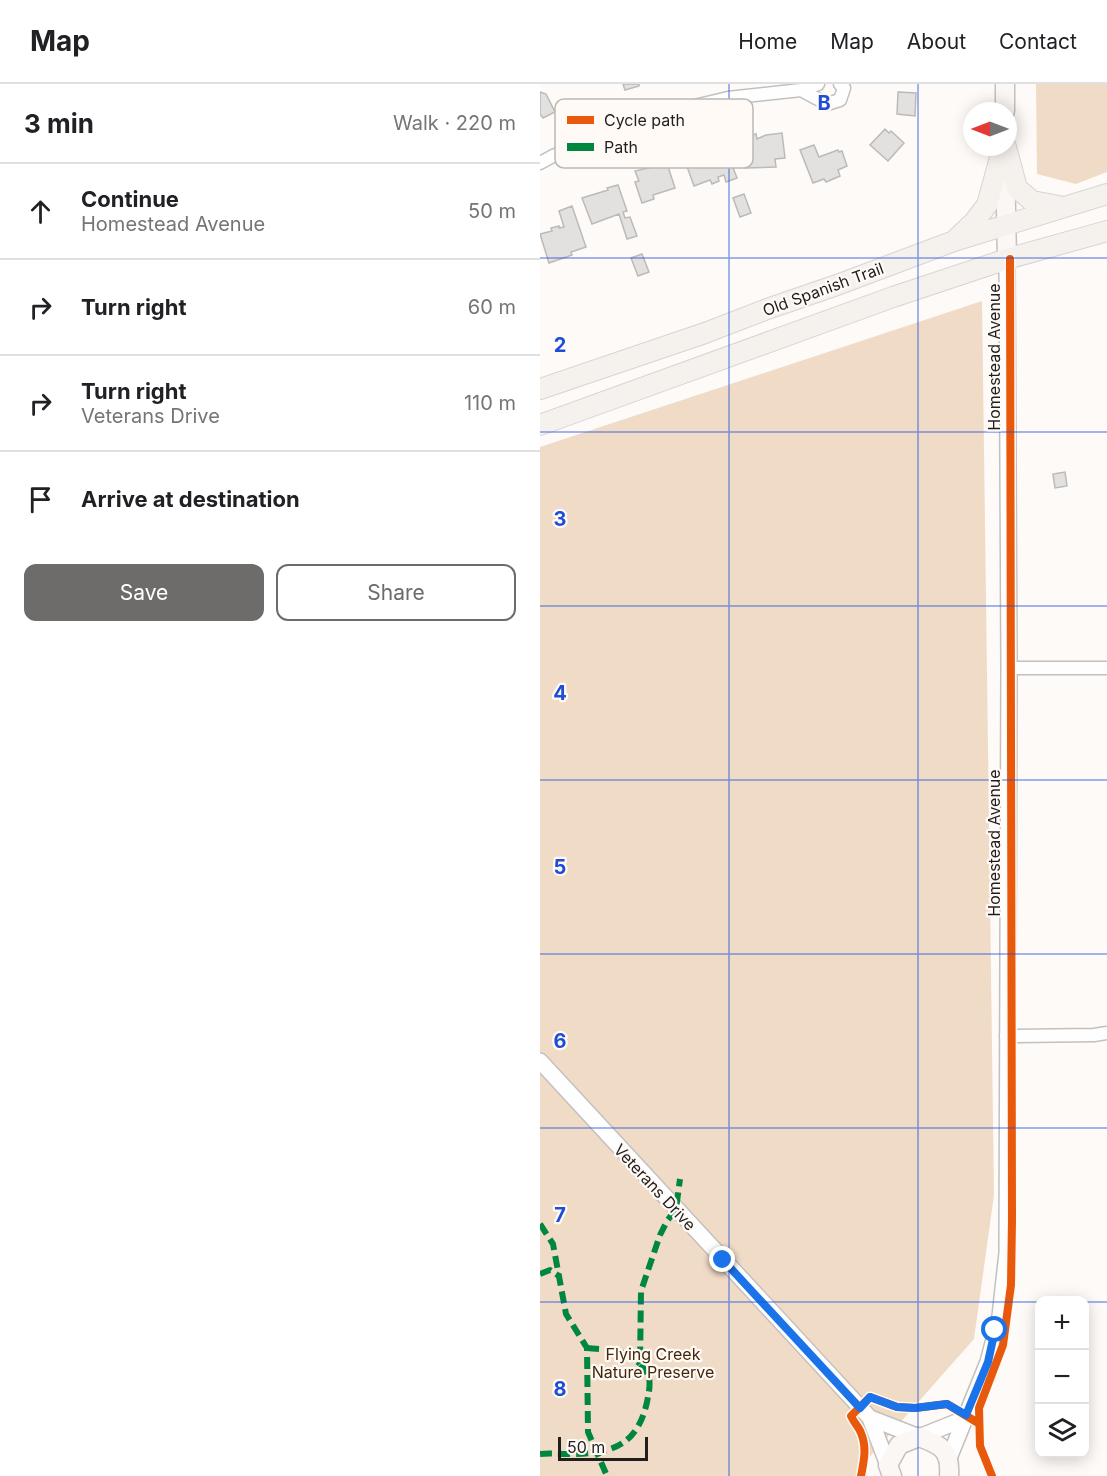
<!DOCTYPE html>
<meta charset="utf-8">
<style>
:root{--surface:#fff;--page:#f6f6f6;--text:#202124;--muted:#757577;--line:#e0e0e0;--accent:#6e6c6a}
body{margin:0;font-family:Inter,sans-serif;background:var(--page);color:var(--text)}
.controls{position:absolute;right:18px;bottom:18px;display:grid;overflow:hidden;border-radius:12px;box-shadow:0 3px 15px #0003}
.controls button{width:54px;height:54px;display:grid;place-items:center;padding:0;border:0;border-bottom:2px solid var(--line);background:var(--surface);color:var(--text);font:30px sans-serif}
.compass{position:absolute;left:423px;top:18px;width:54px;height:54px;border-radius:50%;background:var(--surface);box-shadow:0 3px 15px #0003;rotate:270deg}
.scale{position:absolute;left:18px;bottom:15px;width:90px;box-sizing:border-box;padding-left:6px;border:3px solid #211f1e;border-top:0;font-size:16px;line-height:21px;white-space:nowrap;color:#211f1e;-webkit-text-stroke:4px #fffaf6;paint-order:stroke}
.stop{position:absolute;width:18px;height:18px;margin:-14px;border:4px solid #1a73e8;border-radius:50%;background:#fff}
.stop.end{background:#1a73e8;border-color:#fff;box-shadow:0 2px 6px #0008}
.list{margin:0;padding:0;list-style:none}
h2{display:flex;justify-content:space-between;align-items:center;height:78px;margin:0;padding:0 24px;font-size:26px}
h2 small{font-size:20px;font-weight:400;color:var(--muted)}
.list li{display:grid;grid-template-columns:39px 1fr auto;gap:18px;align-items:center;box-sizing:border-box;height:96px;padding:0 24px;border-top:2px solid var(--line)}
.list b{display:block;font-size:22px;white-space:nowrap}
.list p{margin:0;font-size:20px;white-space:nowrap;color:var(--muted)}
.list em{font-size:20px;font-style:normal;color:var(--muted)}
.actions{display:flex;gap:12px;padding:18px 24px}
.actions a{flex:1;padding:14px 0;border:2px solid var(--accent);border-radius:12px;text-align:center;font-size:21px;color:var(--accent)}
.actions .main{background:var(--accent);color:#fff}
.icon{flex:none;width:33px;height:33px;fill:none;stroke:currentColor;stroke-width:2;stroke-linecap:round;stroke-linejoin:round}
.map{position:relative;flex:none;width:567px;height:1392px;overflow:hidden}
header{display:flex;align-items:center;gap:36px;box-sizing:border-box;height:84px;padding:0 30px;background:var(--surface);border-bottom:2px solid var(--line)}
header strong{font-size:28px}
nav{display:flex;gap:33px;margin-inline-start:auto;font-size:21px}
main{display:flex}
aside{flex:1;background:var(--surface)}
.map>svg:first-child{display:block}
</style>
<header>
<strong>Map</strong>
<nav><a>Home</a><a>Map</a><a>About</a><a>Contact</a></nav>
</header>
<main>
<aside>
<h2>3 min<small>Walk · 220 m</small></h2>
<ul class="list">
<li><svg class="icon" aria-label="ahead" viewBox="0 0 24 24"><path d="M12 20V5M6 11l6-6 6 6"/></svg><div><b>Continue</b><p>Homestead Avenue</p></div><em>50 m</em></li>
<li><svg class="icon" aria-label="right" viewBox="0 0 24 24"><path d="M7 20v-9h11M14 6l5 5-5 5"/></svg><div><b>Turn right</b></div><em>60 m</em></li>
<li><svg class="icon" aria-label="right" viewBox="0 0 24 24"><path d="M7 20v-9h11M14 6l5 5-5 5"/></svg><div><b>Turn right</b><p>Veterans Drive</p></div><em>110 m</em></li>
<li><svg class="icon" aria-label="arrive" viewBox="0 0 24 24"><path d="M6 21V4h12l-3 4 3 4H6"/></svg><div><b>Arrive at destination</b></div></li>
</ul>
<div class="actions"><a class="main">Save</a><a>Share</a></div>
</aside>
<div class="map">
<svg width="567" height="1392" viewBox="0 0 567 1392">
<rect width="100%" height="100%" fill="#fdfaf8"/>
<path fill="#f0dbc7" d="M 496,0 L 567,0 L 567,88 L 536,100 L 497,90 Z
M 442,217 L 454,1111 L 434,1255 L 319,1385 L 317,1392 L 0,1392 L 0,363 Z"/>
<path fill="#e2e1df" stroke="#bcbab8" stroke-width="1.5" d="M 83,0 L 99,0 L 99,2 L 85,6 Z
M 0,8 L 6,10 L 15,28 L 3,34 L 0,30 Z
M 358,8 L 376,9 L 375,32 L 357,30 Z
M 345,45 L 349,49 L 351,47 L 364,59 L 348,77 L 330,61 Z
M 242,49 L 245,74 L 235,75 L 236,83 L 205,84 L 203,53 L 216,50 L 217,55 L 226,51 Z
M 179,56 L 183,69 L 187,68 L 197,94 L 186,98 L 184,91 L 178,93 L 179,97 L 172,100 L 170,96 L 154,102 L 145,77 L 161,70 L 163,73 L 170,70 L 166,61 Z
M 274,61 L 279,73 L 298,66 L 299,68 L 302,67 L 307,82 L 298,86 L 300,92 L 286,98 L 284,95 L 273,99 L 260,66 Z
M 124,70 L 135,104 L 113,111 L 114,115 L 102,119 L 95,98 L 99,97 L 95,87 L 113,83 L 111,76 Z
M 78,101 L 87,127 L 83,128 L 85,134 L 90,133 L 97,152 L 87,155 L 79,130 L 52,140 L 42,114 L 68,106 L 67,104 Z
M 204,110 L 211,129 L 200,133 L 193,114 Z
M 32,122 L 46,163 L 31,168 L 32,171 L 9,179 L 0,150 L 12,147 L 11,144 L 19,142 L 19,144 L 24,143 L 19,127 Z
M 102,170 L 109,188 L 98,192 L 91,174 Z
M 525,388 L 527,402 L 515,404 L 513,390 Z"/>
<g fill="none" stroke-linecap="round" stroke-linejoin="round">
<g stroke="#c3c1bf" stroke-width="15">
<path id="minor" d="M 278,0 L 261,6 L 287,20 L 300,16 L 304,4 L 300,0
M 0,79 L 13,72 L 104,35 L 146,24 L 188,14 L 261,6
M 469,584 L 567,584
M 466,952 L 554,951 L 567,949"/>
</g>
<g stroke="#c3c1bf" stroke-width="18">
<path id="tertiary" d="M 0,977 L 330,1334 L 348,1381
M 330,1334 L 379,1353 L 424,1335
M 409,1374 L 448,1278 L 460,1232 L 467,1169 L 469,584 L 467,175"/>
</g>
<g stroke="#c3c1bf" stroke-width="21">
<path id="secondary" d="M 465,27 L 465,0
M 465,75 L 467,175
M 352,1392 L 348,1381 L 359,1361 L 379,1353 C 401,1361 411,1366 409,1392"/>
</g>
<g stroke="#d6d5d4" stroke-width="22">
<path id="primary" d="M 466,63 L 477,104 L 492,117 L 519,122
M 417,154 L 434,138 L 447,121 L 463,63
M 0,305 L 165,249 L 230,224 L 297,201 L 414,157 L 567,110
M 0,341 L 353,213 L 467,175 L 567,147"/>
</g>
<use href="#minor" stroke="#fffefe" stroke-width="12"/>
<use href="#tertiary" stroke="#fffefe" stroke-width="15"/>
<use href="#secondary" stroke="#faf7f5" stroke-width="18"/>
<use href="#primary" stroke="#f5f1ec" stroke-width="20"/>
<path stroke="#00873e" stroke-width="6" stroke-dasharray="12 6" stroke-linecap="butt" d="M 0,1140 L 13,1160 L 26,1230 L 47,1264 L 48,1348 L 67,1392
M 0,1190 L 10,1186 L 19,1192
M 47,1264 C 70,1267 82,1262 100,1280
M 0,1370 C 9,1369 18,1370 28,1370 C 70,1370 97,1363 107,1318 C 110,1302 113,1292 100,1280 L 101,1207 L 120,1151 L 127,1137 L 136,1125 L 140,1095"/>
<g stroke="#fffaf6" stroke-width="11">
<path id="cycleway" d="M 321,1392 C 324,1377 327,1363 321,1349 C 319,1343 314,1339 311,1332 L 330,1313 L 357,1323 L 375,1324 L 407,1320 L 438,1339
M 452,1392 L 440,1362 L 439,1324 L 463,1261 L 471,1201 L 472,1136 L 470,175"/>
</g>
<use href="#cycleway" stroke="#e8590c" stroke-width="8"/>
</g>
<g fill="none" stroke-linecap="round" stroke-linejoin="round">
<path stroke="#1a73e8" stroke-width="8" d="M 183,1176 L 320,1324 L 330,1313 L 357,1323 L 375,1324 L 407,1320 L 426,1331 L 448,1278 L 455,1246"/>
</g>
<path fill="none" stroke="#1d4ed8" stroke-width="1.5" stroke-opacity="0.55" d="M 189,0 L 189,1392M 378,0 L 378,1392M 0,174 L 567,174M 0,348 L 567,348M 0,522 L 567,522M 0,696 L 567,696M 0,870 L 567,870M 0,1044 L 567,1044M 0,1218 L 500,1218M 544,1218 L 567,1218"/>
<g text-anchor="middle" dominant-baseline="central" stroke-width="4.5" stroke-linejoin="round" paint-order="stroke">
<g font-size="16" fill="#211f1e" stroke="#fffaf6">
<text transform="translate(283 205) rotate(-20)">Old Spanish Trail</text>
<text transform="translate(454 273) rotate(-90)">Homestead Avenue</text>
<text transform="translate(454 759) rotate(-90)">Homestead Avenue</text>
<text transform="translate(115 1103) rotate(47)">Veterans Drive</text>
</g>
<g font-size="16" fill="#432709" stroke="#fffaf6">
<text x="113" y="1270">Flying Creek<tspan x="113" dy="18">Nature Preserve</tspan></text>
</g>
</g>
<rect x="15" y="15" width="198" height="69" rx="9" fill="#fffaf6" stroke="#bcb8b5" stroke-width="1.5"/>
<rect x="27" y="32" width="27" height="8" fill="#e8590c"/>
<rect x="27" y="59" width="27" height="8" fill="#00873e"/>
<g font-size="16" fill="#211f1e">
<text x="64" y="42">Cycle path</text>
<text x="64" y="69">Path</text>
</g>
<g font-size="20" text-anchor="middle" font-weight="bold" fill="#1d4ed8" stroke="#fffaf6" stroke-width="4.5" stroke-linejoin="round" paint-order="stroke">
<text x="284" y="26">B</text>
<text x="20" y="268">2</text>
<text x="20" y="442">3</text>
<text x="20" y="616">4</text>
<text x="20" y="790">5</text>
<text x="20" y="964">6</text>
<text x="20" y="1138">7</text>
<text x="20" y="1312">8</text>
</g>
</svg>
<div class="controls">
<button>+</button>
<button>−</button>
<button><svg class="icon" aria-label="layers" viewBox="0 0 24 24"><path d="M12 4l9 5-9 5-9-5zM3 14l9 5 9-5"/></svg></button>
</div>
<svg class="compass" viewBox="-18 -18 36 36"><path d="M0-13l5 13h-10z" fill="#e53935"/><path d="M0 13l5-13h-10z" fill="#757577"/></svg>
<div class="scale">50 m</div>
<div class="stop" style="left:455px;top:1246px"></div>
<div class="stop end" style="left:183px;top:1176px"></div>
</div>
</main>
